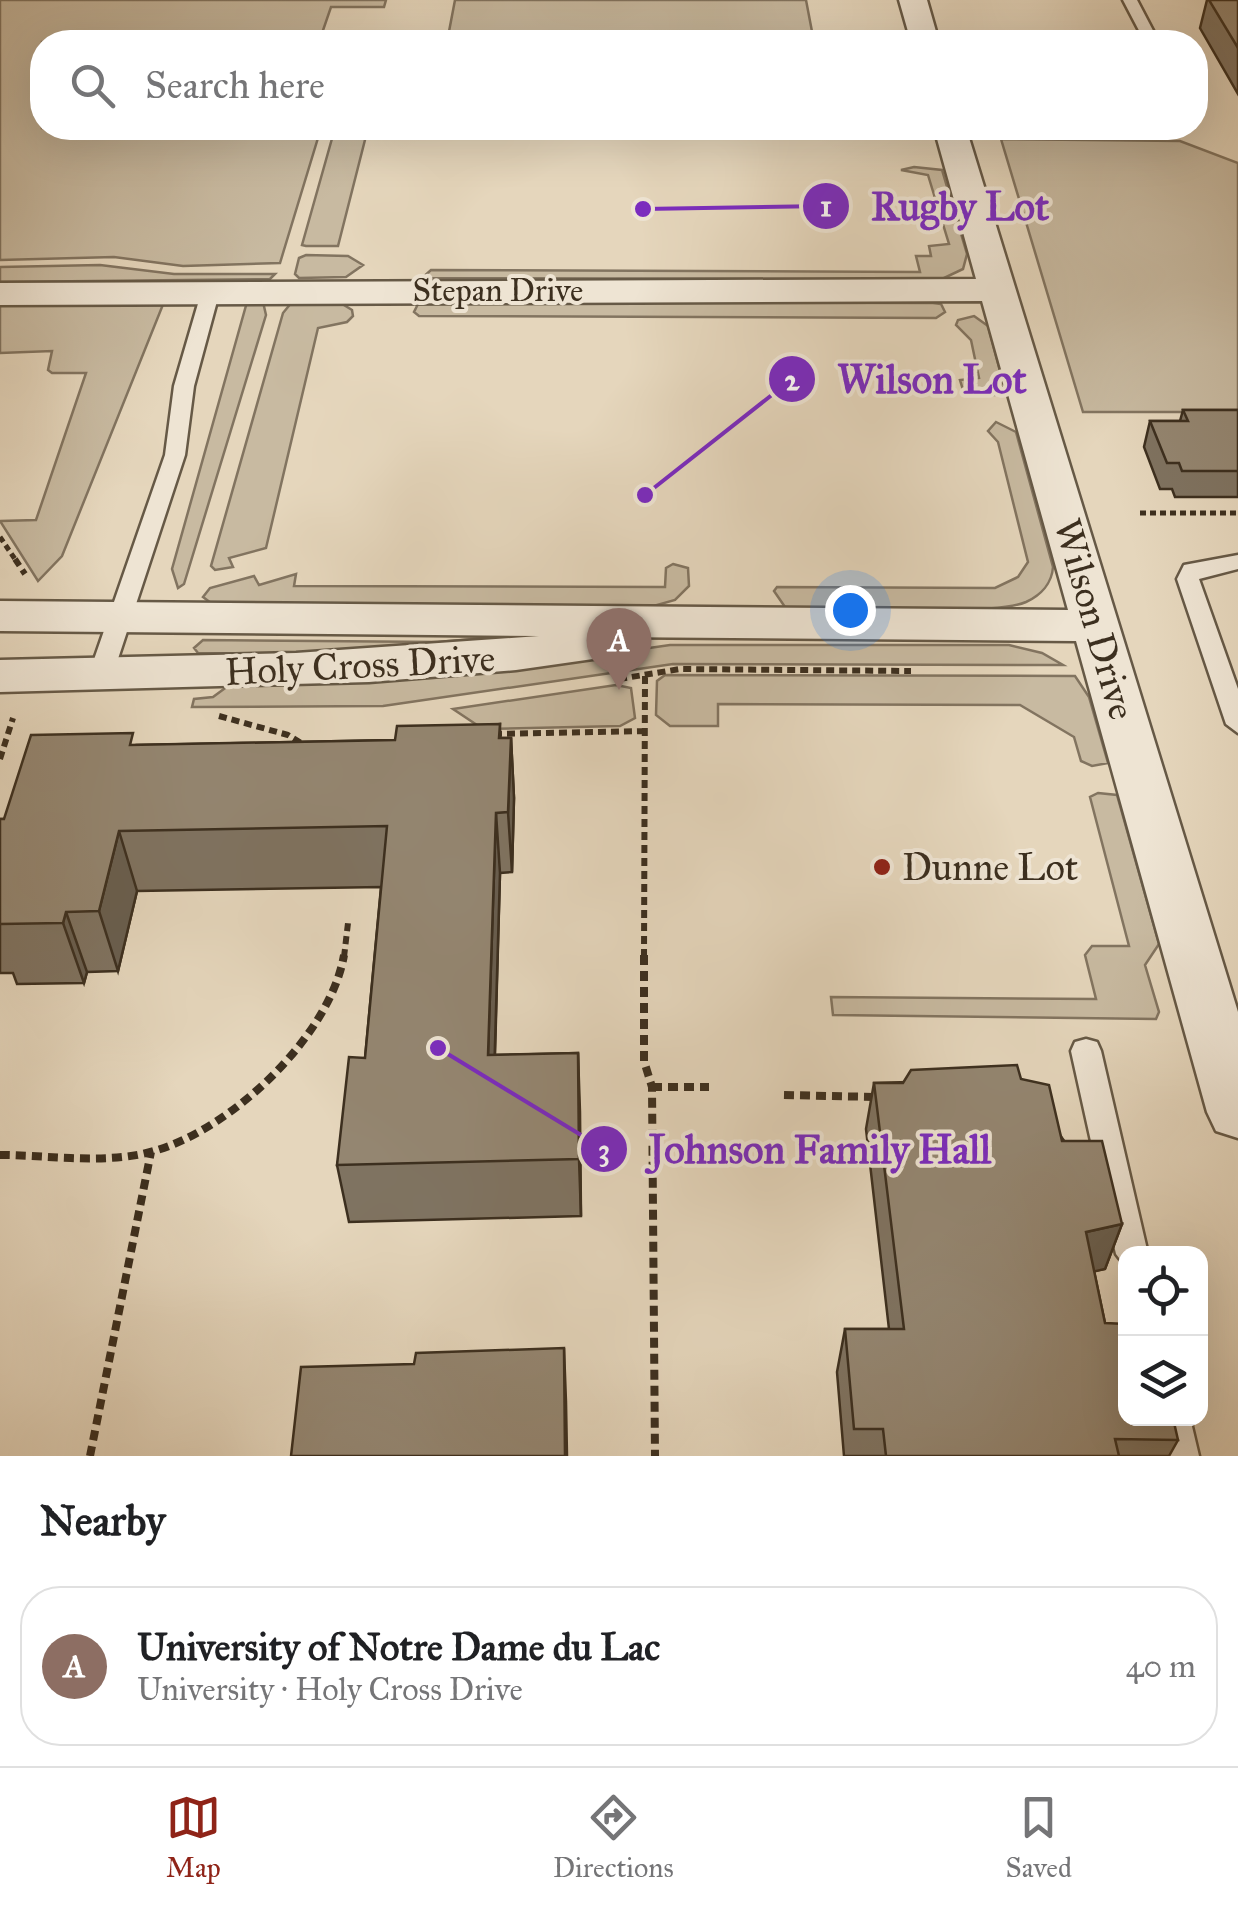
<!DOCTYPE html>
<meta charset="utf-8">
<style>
:root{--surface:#fff;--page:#f6f6f6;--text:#202124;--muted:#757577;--line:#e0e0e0;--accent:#8f2418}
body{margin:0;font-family:"IM FELL Great Primer",serif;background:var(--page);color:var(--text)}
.controls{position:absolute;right:30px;bottom:30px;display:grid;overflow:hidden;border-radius:20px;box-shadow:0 10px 40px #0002}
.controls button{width:90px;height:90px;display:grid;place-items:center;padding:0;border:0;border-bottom:2px solid var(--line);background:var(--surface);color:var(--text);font:50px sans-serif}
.you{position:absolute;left:850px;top:610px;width:35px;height:35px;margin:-25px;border:8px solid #fff;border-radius:50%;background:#1a73e8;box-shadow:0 0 0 15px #1a73e833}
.badge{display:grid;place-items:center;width:65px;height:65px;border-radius:50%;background:var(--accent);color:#fff;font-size:32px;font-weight:700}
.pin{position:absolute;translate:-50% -82px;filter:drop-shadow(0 2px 5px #0008)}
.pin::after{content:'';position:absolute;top:52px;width:35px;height:30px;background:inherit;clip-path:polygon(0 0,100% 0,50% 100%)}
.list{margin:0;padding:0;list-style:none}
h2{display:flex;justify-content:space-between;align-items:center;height:130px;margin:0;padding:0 40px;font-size:42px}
h2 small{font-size:32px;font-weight:400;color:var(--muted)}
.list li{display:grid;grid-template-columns:65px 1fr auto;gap:30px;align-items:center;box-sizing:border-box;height:160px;margin:0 20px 20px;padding:0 20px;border:2px solid var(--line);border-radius:40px}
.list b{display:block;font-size:38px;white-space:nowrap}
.list p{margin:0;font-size:32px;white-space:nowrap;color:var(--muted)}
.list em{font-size:32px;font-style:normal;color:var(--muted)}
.icon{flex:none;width:55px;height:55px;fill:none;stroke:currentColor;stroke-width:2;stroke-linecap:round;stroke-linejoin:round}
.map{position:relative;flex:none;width:1238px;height:1456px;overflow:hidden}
.search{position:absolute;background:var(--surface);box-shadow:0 10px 40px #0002;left:30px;right:30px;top:30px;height:110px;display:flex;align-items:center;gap:25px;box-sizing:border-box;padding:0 35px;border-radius:40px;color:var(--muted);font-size:38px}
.sheet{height:310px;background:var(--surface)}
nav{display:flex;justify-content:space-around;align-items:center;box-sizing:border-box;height:140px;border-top:2px solid var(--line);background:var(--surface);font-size:28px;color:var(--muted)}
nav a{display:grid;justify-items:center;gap:5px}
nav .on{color:var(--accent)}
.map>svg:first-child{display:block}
</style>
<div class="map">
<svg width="1238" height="1456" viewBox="0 0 1238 1456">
<rect width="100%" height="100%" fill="#e5d6bc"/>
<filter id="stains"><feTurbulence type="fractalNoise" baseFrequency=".002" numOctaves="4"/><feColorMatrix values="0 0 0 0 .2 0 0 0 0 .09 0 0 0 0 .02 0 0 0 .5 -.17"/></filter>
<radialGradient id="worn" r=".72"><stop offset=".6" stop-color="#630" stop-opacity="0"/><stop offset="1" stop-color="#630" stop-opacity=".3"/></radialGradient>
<path fill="#c8baa1" stroke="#827460" stroke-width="2.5" d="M 0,0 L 386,0 L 384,7 L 331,7 L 319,42 L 42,42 L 42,128 L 321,128 L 280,263 L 183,266 L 114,257 L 0,260 Z
M 455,0 L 806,0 L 814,42 L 447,42 Z
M 335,128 L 368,128 L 338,246 L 306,246 L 302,245 Z
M 1001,139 L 1180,141 L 1238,163 L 1238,412 L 1083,412 Z
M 914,167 L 942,170 L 967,254 L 963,269 L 942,279 L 422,278 L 431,270 L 920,272 L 916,256 L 931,256 L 929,246 L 949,244 L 928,175 L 901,170 Z
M 306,255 L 348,256 L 363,265 L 346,277 L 299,278 L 295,274 L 299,258 Z
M 100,265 L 174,274 L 275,274 L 270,279 L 0,282 L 0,267 Z
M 164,302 L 62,556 L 38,581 L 0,521 L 36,520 L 86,373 L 52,373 L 48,370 L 52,351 L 0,353 L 0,305 Z
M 247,302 L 263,302 L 266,315 L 184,584 L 178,588 L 172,569 Z
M 292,302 L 339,302 L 352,310 L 353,316 L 347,322 L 318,328 L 266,548 L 229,558 L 233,567 L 215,570 L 211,566 L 283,313 Z
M 427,302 L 933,303 L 941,304 L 945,312 L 936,318 L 419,316 L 414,312 L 418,304 Z
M 974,316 L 988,326 L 1004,386 L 995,395 L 964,393 L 960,380 L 979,378 L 971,340 L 956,325 L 958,320 Z
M 996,422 L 1016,432 L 1053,567 C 1052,583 1041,595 1026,602 C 991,617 832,607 785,607 L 774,591 L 777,587 L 995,588 L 1018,577 L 1028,562 L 998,442 L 988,431 Z
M 673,564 L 688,568 L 689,586 L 675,600 L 650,607 L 211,603 L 203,597 L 210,588 L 254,576 L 259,585 L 296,574 L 294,586 L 665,587 L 666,568 Z
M 625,626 L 435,654 L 198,653 L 194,648 L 203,640 L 438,642 Z
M 670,645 L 1009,645 L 1042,653 L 1063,665 L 673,664 L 383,706 L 192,707 L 194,699 L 213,697 L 232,683 L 454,676 Z
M 665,675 L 1075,676 L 1089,697 L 1108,763 L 1092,766 L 1081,761 L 1074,737 L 1020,705 L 718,704 L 718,726 L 670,726 L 656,715 L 657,681 Z
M 616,685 L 631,688 L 635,718 L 620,726 L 483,729 L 453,709 Z
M 1098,793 L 1117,795 L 1159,944 L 1145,965 L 1159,1012 L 1156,1019 L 833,1015 L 831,997 L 1096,999 L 1085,955 L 1092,946 L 1129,946 L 1090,797 Z"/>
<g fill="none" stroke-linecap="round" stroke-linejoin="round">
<g stroke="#665946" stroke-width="5">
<path id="service" d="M 1123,0 L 1137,0 L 1159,42 L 1145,42 Z
M 211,284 L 220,290 L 194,386 L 185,455 L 113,674 L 110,680 L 92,680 L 89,674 L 165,455 L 174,386 L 202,290 Z
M 1238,555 L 1238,569 L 1199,579 L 1238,689 L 1238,733 L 1226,724 L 1177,579 L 1184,565 Z
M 1086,1039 L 1097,1042 L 1101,1051 L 1148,1254 L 1126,1254 L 1126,1267 L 1116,1254 L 1071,1051 L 1075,1042 Z
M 1154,1418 L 1190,1418 L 1199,1456 L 1163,1456 Z"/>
</g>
<g stroke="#665946" stroke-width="5">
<path id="minor" d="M 899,0 L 927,0 L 939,42 L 911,42 Z
M 934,128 L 966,128 L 1238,1012 L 1238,1138 L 1216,1131 L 1207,1112 L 1076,641 L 608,637 L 614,646 L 607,657 L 516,670 L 369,682 L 0,692 L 0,660 L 296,653 L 539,636 L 0,631 L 0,601 L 1068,610 L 982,301 L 0,305 L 0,283 L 976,279 Z"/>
</g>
<path stroke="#3c2f1f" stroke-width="5" stroke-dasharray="6 4" stroke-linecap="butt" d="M 1140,513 L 1238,513
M 0,537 L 17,562"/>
<path stroke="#3c2f1f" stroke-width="6" stroke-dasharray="8 5" stroke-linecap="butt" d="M 15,559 L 25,574
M 619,679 L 680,669 L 911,671
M 219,716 L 288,735 L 306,746
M 494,734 L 644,731
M 0,759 L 13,718
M 344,957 L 348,923
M 644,957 L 645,676"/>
<path stroke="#3c2f1f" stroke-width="8" stroke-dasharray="10 6" stroke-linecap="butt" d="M 644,955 L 644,1061 L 652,1087 L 655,1456
M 652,1087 L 709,1087
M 784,1095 L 877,1097
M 0,1155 C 49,1155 106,1165 154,1151 C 232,1129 330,1036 344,955
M 90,1456 L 151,1152"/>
<use href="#service" fill="#eee4d3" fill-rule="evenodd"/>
<use href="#minor" fill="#eee4d3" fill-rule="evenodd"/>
</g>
<path fill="#7f7361" stroke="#3c2f1f" stroke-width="2.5" d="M 1207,0 L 1238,0 L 1238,94 L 1200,28 Z
M 1183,410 L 1238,410 L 1238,497 L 1175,497 L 1172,489 L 1160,489 L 1144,447 L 1150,421 L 1180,421 Z
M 500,724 L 500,738 L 511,738 L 514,798 L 512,872 L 500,873 L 495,1055 L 578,1053 L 581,1216 L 349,1222 L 337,1165 L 365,1058 L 381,887 L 137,891 L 118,971 L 87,972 L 84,983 L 17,984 L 13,973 L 0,973 L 0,819 L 4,819 L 136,745 L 395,740 Z
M 1021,1079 L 1122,1224 L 1105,1269 L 1094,1271 L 1105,1323 L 1178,1440 L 1169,1456 L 844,1456 L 837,1372 L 845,1329 L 889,1329 L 866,1129 L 874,1083 Z"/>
<path fill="#685e4f" stroke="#3c2f1f" stroke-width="2.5" d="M 511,738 L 514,798 L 512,872 L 508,812 Z
M 496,813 L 500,873 L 493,1113 L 488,1055 Z
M 119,831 L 137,891 L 118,971 L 99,911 Z
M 66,912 L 87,972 L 84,983 L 63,923 Z
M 578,1053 L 580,1112 L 581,1216 L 579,1159 Z
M 1122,1224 L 1105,1269 L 1070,1277 L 1086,1232 Z
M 564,1348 L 566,1402 L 567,1456 L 565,1456 Z"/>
<path fill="#948671" stroke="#3c2f1f" stroke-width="2.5" d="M 1209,0 L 1238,0 L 1238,48 Z
M 1183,410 L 1238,410 L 1238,471 L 1182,471 L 1179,463 L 1167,463 L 1150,421 L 1188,421 Z
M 500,724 L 499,738 L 511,738 L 508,812 L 496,813 L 488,1055 L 578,1053 L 579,1159 L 337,1165 L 349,1057 L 365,1058 L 387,826 L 119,831 L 99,911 L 66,912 L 63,923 L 0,924 L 0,819 L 4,819 L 31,735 L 133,733 L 130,745 L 395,740 L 397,726 Z
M 1017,1065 L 1021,1079 L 1049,1085 L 1062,1141 L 1102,1141 L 1122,1224 L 1086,1232 L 1105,1323 L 1126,1324 L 1126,1418 L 1173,1418 L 1178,1440 L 1115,1439 L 1119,1456 L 886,1456 L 883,1429 L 854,1429 L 845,1329 L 904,1329 L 874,1083 L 903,1083 L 911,1070 Z
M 564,1348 L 565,1456 L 291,1456 L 301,1367 L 414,1364 L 416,1353 Z"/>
<circle fill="#8f2418" stroke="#eee4d3" stroke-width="4" cx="882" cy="867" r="10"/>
<g text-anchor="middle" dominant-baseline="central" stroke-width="8" stroke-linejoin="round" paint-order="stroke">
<g font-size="32" fill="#3c2f1f" stroke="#eee4d3">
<text x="498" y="290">Stepan Drive</text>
</g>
<g font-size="38" fill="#3c2f1f" stroke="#eee4d3">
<text transform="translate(1095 619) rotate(74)">Wilson Drive</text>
<text transform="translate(360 665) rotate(-3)">Holy Cross Drive</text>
</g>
<g font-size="38" fill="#3c2f1f" stroke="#eee4d3" text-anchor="start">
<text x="902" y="867">Dunne Lot</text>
</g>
</g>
<path fill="none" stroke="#7b2cbf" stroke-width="4" d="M643 209L826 206M645 495L792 379M438 1048L604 1149"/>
<g fill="#7b2cbf" stroke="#eee4d3" stroke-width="4">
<circle cx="643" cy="209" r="10"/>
<circle cx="645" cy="495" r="10"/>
<circle cx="438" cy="1048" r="10"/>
<circle cx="826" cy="206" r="25"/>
<circle cx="792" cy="379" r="25"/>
<circle cx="604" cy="1149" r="25"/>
</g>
<g font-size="30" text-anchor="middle" font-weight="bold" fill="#fff">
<text x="826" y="216">1</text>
<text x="792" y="390">2</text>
<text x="604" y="1160">3</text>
</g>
<g font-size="40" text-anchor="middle" font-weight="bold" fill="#7b2cbf" stroke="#eee4d3" stroke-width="8" stroke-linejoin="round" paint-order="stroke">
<text x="960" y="220">Rugby Lot</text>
<text x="932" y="393">Wilson Lot</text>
<text x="820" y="1163">Johnson Family Hall</text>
</g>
<rect width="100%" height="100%" filter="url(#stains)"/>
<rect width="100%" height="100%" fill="url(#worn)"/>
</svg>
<div class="controls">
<button><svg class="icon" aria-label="locate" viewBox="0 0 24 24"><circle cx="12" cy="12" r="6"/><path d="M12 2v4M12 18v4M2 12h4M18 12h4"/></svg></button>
<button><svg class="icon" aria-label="layers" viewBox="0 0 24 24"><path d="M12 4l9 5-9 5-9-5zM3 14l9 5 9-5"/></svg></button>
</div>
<div class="you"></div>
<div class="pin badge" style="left:619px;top:690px;background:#8d6e63">A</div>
<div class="search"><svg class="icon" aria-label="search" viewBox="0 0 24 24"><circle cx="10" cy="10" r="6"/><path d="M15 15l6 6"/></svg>Search here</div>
</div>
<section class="sheet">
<h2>Nearby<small></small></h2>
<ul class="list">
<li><span class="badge" style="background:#8d6e63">A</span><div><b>University of Notre Dame du Lac</b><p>University · Holy Cross Drive</p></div><em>40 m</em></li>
</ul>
</section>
<nav>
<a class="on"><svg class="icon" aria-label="map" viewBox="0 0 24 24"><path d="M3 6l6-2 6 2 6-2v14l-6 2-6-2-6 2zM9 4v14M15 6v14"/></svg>Map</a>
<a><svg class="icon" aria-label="directions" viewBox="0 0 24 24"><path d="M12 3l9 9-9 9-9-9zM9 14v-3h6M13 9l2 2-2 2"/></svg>Directions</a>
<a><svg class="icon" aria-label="saved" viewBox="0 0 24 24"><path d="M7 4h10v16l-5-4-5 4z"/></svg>Saved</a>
</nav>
